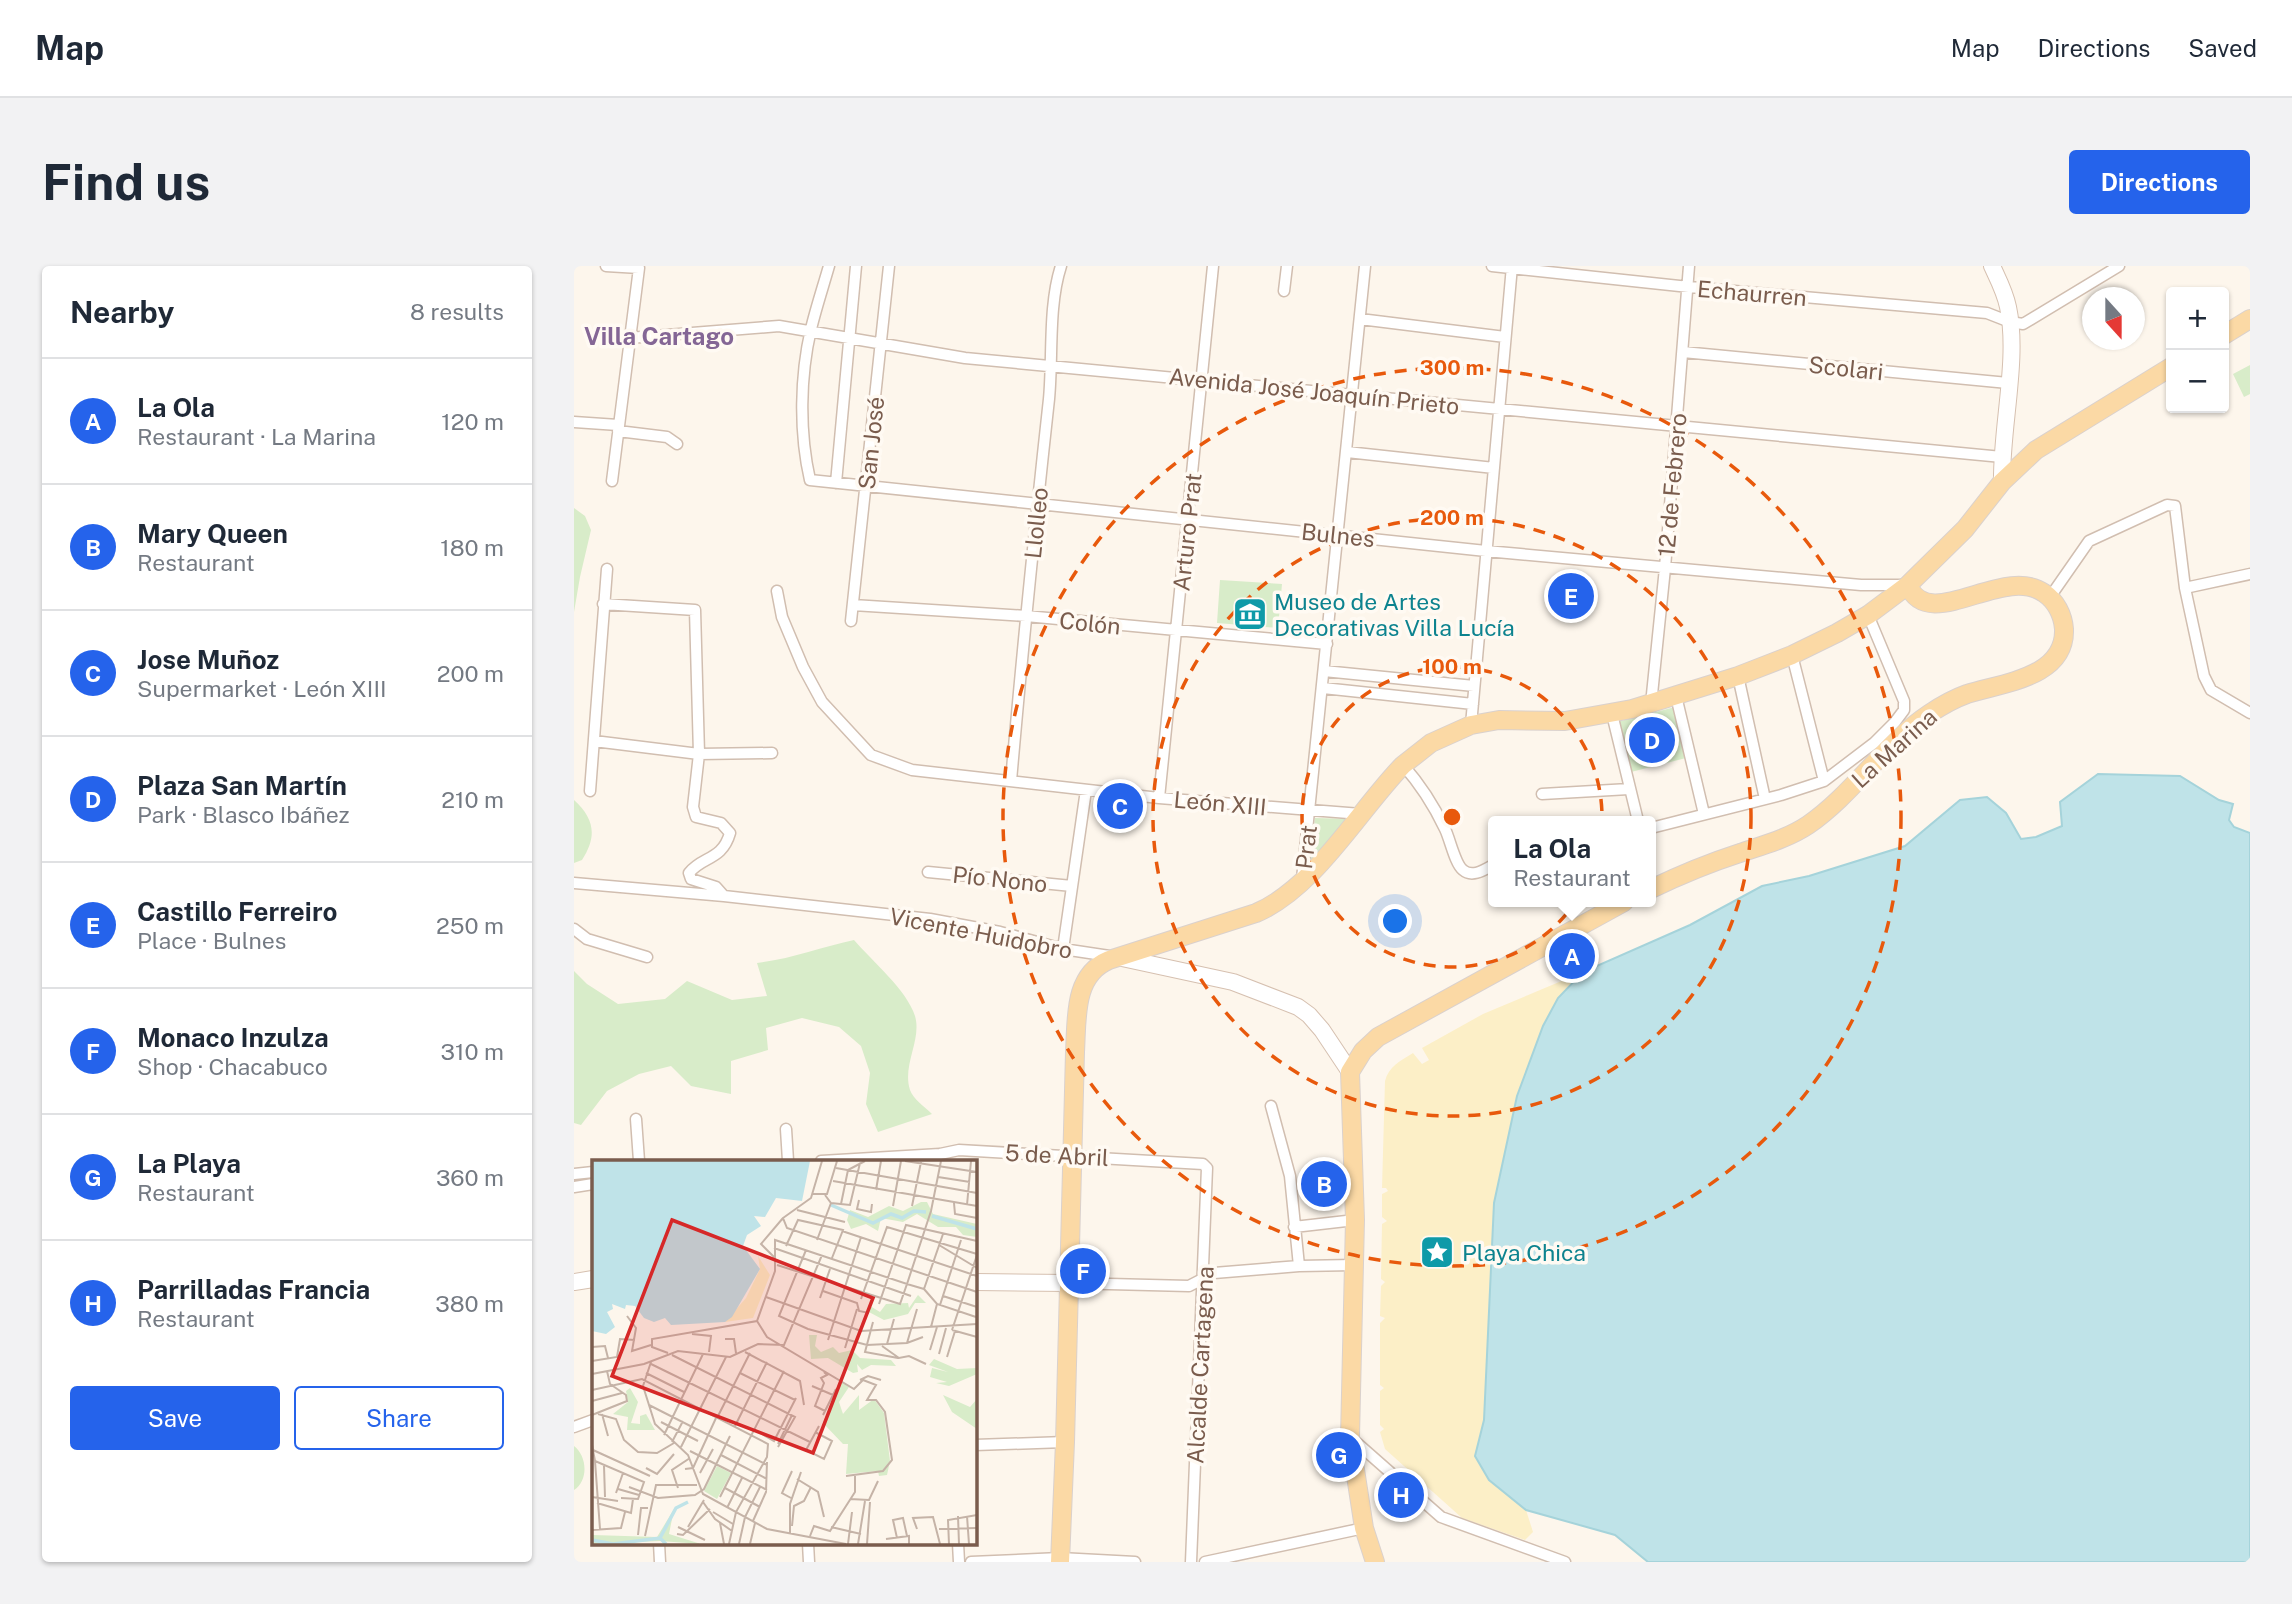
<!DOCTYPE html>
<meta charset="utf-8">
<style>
:root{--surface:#fff;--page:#f2f2f3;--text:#1f2937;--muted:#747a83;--line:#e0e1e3;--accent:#2563eb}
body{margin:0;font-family:"Public Sans",sans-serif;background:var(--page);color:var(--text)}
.controls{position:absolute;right:21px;top:21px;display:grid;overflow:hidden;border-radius:7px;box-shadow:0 2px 5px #0004}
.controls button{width:63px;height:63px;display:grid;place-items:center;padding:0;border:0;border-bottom:2px solid var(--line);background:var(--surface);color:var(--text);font:35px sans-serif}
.compass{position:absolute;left:1508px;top:21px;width:63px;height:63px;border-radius:50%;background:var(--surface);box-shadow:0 2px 5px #0004;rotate:159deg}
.you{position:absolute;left:822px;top:656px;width:24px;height:24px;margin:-18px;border:5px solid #fff;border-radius:50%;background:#1a73e8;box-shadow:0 0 0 10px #1a73e833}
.badge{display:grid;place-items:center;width:46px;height:46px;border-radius:50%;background:var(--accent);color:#fff;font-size:23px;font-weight:700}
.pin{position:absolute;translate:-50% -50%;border:4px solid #fff;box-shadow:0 2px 7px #0006}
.popup{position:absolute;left:914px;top:550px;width:168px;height:91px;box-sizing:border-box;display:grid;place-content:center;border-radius:7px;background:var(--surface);filter:drop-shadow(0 2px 5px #0005);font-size:23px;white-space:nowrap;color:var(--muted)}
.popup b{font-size:26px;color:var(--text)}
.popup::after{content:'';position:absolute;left:50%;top:100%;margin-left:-14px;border:14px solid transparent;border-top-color:var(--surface)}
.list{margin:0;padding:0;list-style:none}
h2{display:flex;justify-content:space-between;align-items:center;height:91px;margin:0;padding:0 28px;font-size:30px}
h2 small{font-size:23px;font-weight:400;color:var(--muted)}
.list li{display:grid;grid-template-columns:46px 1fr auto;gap:21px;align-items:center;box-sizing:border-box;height:126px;padding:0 28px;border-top:2px solid var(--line)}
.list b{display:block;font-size:26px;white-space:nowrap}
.list p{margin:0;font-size:23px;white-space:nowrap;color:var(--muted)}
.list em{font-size:23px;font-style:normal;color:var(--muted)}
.actions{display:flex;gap:14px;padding:21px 28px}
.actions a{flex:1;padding:16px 0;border:2px solid var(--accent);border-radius:7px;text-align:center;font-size:24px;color:var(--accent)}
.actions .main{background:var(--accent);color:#fff}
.map{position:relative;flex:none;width:1676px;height:1296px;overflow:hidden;border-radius:7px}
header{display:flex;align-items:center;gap:42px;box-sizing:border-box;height:98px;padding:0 35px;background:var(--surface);border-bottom:2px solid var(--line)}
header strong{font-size:33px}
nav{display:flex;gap:38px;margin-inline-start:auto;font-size:24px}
.intro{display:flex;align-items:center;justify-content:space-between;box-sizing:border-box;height:168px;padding:0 42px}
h1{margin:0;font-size:49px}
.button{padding:18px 32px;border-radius:7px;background:var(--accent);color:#fff;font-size:24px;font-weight:700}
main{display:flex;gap:42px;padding:0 42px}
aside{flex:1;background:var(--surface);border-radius:7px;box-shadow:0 2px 5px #0004}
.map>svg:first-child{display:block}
</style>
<header>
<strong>Map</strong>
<nav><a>Map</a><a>Directions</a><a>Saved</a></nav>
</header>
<div class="intro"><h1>Find us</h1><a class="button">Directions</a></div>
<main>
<aside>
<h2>Nearby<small>8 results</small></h2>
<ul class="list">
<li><span class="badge">A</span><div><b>La Ola</b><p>Restaurant · La Marina</p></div><em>120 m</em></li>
<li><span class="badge">B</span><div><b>Mary Queen</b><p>Restaurant</p></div><em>180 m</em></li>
<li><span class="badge">C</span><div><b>Jose Muñoz</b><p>Supermarket · León XIII</p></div><em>200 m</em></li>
<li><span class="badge">D</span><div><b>Plaza San Martín</b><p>Park · Blasco Ibáñez</p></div><em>210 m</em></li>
<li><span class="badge">E</span><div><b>Castillo Ferreiro</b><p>Place · Bulnes</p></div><em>250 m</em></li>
<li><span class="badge">F</span><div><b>Monaco Inzulza</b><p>Shop · Chacabuco</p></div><em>310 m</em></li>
<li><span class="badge">G</span><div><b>La Playa</b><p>Restaurant</p></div><em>360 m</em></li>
<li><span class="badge">H</span><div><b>Parrilladas Francia</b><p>Restaurant</p></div><em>380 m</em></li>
</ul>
<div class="actions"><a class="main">Save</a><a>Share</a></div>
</aside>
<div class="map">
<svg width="1676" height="1296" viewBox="0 0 1676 1296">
<rect width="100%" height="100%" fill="#fdf6ec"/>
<path fill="#d8ecc9" d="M 1676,99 L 1676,128 L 1670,131 L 1659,108 Z
M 0,242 L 11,250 L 17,264 L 6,311 L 0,346 Z
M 646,314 L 708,318 L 704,362 L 643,357 Z
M 1101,441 L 1112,492 L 1057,506 L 1043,456 Z
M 0,534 C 21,553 23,571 8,594 L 0,597 Z
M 741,552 L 778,553 L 734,605 Z
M 280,674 C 298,695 333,724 341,750 C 348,774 328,799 336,824 C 339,833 351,841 358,848 L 304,866 L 292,838 L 296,807 L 287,780 L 265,761 L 228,752 L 192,762 L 194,784 L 157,795 L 157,828 L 117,820 L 97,800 L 65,808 L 33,825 L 7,859 L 0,857 L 0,705 L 13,718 L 44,738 L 91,733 L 113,715 L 158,734 L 193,730 L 183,697 C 217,693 247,681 280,674 Z
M 0,1180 C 13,1190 15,1214 0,1224 Z"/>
<path fill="#fcefc7" d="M 1009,706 L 996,718 L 914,1085 L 910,1154 L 901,1190 L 915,1214 L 952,1244 L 959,1266 L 951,1274 L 888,1252 L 811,1183 L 806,1166 L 810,1163 L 806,1159 L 806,1125 L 810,1122 L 806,1119 L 806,1057 L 811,1052 L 806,1050 L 807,1020 L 811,1016 L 807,1013 L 808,958 L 813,955 L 808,951 L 808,928 L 814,925 L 812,922 L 808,922 L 811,815 C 815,800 826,795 839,787 L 848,798 L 855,794 L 848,782 L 909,748 Z"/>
<path fill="#bfe3e8" stroke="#a5d3da" stroke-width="2" d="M 1524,508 L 1606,510 L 1645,534 L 1659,538 L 1655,554 L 1660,561 L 1676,567 L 1676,1296 L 1074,1296 L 1041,1269 L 952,1244 L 915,1214 L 901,1190 L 910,1154 L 920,937 L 943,830 L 969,760 L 984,732 L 1009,706 L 1116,659 L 1188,620 L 1235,610 L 1331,580 L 1386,534 L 1413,531 L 1432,547 L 1447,573 L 1462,571 L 1488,560 L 1486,536 Z"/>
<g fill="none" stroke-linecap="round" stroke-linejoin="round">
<g stroke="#d1beb0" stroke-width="13">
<path id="street" d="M 32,0 L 65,2 L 38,215
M 255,0 C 249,21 242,42 237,63 C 226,110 225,166 236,214 L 912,285 L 1287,319 L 1332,319
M 918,0 L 1115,21 L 1413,47 L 1436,56 L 1449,58 L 1545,0
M 710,25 L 713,0
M 786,53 L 931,71
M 55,72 L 205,60 L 391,92 L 1428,191
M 1109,86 L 1434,117
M 0,156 L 44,159
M 44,165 L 93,171 L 103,178
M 773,186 L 920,202
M 262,217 L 282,0
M 1611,322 L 1676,308
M 203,325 L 208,351 L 229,401 L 248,436 L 297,489 L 338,504 L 585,532 L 787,548
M 1476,331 L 1515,275 L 1593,239 L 1601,240 L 1611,322 L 1630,410 L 1637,424 L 1676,447
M 29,338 L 121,344 L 125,488 L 119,541 L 122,551 L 147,557 L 156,567 C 148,595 128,590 115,607 L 117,613 L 142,621 L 150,630
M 279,339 L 452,350 L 753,378
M 277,355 L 315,0
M 1218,389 L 1250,515
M 750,405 L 900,420
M 1164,410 L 1191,533
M 749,422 L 899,438
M 1102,430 L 1130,548
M 1077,438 L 1091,302 L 1115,0
M 1038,448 L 1064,555
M 897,459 L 938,0
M 20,475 L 125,488 L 198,487
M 829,499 C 846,518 860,540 871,563 C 876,573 881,598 889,604 C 898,612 910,604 919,599
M 437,515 C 448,388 461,260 475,133 C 479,91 474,40 487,0
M 16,525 L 33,303
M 968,528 L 1055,523
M 585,532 L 639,0
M 1077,562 L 1207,529 L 1250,515 L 1300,477 L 1321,456 L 1330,444 L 1330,435 L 1294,349
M 354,606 L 498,620
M 728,613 L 791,0
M 0,617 L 150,630 L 356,653 L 426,666 L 489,683 L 542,691
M 0,663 L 13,673 L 73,691
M 489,683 L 512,524
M 697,840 L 716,910 L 725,1000
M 62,853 L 65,895
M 212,863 L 214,895
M 247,895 L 366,888 L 385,884 L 629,898 L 633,902 L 617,1296
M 0,908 L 19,906
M 0,921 L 19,918
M 720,961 L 781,954
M 495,1017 L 615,1020 L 640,1007 L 725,1000 L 780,999
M 0,1161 L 19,1154
M 776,1171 L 867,1251 L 991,1296
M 401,1179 L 491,1176
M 85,1277 L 86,1296
M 234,1277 L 235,1296
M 384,1277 L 385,1296
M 397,1296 L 486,1292 L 561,1296
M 631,1296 L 790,1262"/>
</g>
<g stroke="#d6c0b0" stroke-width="18">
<path id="secondary" d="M 1418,0 C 1424,13 1431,26 1434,41 C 1445,92 1427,162 1428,216
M 548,692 L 659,716 L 724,741 L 735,749 L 748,764 L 776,806
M 0,1016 L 19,1013
M 401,1016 L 495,1017"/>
</g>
<g stroke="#dad1cd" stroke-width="20">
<path id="primary" d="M 1650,69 L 1676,53
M 1077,623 C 1106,609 1135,597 1166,587 C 1189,579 1213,573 1234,559 C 1279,528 1310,478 1355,448 C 1367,440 1379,433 1393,428 C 1427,417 1492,412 1490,363 C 1489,349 1482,335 1470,327 C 1429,298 1355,369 1334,319
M 486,1296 L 491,1176 L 501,786 C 503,753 499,709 535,694 L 682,647 C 741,622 785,544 829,499 L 857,477 L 897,459 L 925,454 L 991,455 L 1058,443 L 1164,410 L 1218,389 L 1263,367 L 1294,349 L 1334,319 L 1391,263 L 1428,216 L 1462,184 L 1597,101
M 801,1296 L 790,1262 L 776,1171 L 781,954 L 776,806 L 789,785 L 804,771 L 1050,636"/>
</g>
<use href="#street" stroke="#fff" stroke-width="10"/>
<use href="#secondary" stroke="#fff" stroke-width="16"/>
<use href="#primary" stroke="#fbd9a5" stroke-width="18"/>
</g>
<g fill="none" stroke="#e8590c" stroke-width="3.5" stroke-dasharray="12 9">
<circle cx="878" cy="551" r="150"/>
<circle cx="878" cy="551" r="299"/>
<circle cx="878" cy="551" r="449"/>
</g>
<defs>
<g id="museum-square" transform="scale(1.75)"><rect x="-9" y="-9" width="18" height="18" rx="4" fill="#0f9aa8" stroke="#fffaf3"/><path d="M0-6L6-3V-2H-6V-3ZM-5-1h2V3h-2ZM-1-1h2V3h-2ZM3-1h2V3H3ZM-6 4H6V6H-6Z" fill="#fff"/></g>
<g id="sight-square" transform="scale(1.75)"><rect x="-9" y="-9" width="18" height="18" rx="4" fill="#0f9aa8" stroke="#fffaf3"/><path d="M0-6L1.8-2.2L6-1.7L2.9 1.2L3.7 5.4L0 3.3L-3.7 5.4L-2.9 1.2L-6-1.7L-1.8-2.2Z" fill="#fff"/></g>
</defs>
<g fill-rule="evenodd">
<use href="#museum-square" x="676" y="348"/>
<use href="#sight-square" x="863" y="986"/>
</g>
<g text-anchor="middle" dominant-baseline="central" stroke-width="7" stroke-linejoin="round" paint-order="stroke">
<g font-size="23" fill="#7a5c4d" stroke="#fffaf3">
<text transform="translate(1178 27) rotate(5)">Echaurren</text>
<text transform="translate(1272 102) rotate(6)">Scolari</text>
<text transform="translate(740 125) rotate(6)">Avenida José Joaquín Prieto</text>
<text transform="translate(297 177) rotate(-84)">San José</text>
<text transform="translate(1098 219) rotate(-85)">12 de Febrero</text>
<text transform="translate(462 257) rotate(-84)">Llolleo</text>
<text transform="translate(613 266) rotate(-84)">Arturo Prat</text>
<text transform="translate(764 269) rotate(6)">Bulnes</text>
<text transform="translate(516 357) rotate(6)">Colón</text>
<text transform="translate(1320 482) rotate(-42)">La Marina</text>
<text transform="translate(646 537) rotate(5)">León XIII</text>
<text transform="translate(732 581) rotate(-83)">Prat</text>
<text transform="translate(426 613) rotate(6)">Pío Nono</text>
<text transform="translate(407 667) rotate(11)">Vicente Huidobro</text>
<text transform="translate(483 889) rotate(3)">5 de Abril</text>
<text transform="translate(626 1099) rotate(-87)">Alcalde Cartagena</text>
</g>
<g font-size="23" fill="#0d838f" stroke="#fffaf3" text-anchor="start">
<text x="700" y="335">Museo de Artes<tspan x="700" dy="26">Decorativas Villa Lucía</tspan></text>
<text x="888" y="986">Playa Chica</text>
</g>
<g font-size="24" font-weight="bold" fill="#846695" stroke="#fffaf3">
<text x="85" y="70">Villa Cartago</text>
</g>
</g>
<g transform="translate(18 894)">
<rect width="385" height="385" fill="#fdf6ec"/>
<path d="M 329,42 L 335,42 L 341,54 L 385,64 L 385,77 L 371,75 L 364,67 L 346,67 L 325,54 L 311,62 L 289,58 L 286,71 L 274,64 L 259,69 L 255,60 L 258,50 L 276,57 L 297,46 L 311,51 ZM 326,135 L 334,143 L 323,143 L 316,154 L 292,160 L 275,151 L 278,146 L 288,152 L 294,144 L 316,143 L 317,148 ZM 217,175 L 225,175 L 223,186 L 229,192 L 241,187 L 247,193 L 260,190 L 268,198 L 299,200 L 304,206 L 279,205 L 270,210 L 265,204 L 266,212 L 261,213 L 236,198 L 219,199 ZM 342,199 L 365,209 L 385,208 L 385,214 L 357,226 L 344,223 L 355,222 L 338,217 L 340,208 L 356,212 L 337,205 ZM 248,221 L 257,227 L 247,242 L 251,254 L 267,235 L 267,250 L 282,239 L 292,253 L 298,301 L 295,315 L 287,316 L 286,311 L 254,314 L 256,284 L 251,284 L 231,263 ZM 38,228 L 46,242 L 39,263 L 48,264 L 48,256 L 54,254 L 63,270 L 35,270 L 36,257 L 21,254 L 36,242 L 34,231 ZM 351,235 L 378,247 L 385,239 L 385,269 L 360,252 ZM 125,306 L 139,313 L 125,339 L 112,331 ZM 82,349 L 77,374 L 109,384 L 68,381 L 0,384 L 1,375 L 65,377 Z" fill="#d8ecc9"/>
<path d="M 166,96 L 178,115 L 161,158 L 133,162 L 154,138 L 168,109 Z" fill="#fcefc7"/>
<path d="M 0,1 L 218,1 L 210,41 L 184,38 L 173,57 L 162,56 L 169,66 L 155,75 L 151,86 L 168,109 L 140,157 L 133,162 L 79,165 L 73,158 L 62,162 L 52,158 L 43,146 L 34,145 L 33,149 L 20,144 L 21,149 L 15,152 L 23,167 L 14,174 L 0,171 Z" fill="#bfe3e8"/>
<path fill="none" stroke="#bfe3e8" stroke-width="3.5" d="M 239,45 L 281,63 L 299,54 L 310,58 L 322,51 L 334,52M 340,56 L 385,69M 68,378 L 84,348 L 96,342M 0,380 L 21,384 L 68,378 L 74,384"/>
<path fill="none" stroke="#c5b3a7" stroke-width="2" d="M 230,1 L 219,38 L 191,58 L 195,68 L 385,132M 313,1 L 385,12M 244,8 L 385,33M 346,17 L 378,22M 241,21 L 385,46M 284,30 L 289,1M 221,34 L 235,34 L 245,1M 233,35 L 239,43 L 258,45 L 268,3M 267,40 L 265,49 L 279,52 L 280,44M 362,43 L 363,54 L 385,58M 249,44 L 256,10 L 273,1M 375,45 L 379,1M 301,46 L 309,1M 320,46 L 329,2M 205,50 L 253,62M 250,71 L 385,116M 225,80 L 239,43M 347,85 L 385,108M 194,86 L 206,60 L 251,70 L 240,98M 182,88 L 319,136M 214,90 L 187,156 L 216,169 L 275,185 L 315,183 L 331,177M 183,98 L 169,84 L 191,58M 185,105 L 308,144 L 315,124 L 332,129M 332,129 L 345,144 L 384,157M 332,129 L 351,74M 231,131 L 265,143 L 267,151 L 277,153M 351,136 L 385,147M 174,137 L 269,171 L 385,164M 228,138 L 238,109M 269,139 L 295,67 L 385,94M 287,144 L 314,65 L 385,81M 348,145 L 369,80M 35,156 L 44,168 L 40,191 L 59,185M 165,161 L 175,177 L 262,229 L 271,220 L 284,225 L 275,240 L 284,240 L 293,252 L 300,300 L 291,311 L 254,316M 281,162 L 273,192 L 306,198M 339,167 L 345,144M 360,170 L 385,95M 360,170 L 385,177M 100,174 L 119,176 L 117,192M 133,179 L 142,179 L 144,193M 236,180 L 269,77M 315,183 L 325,149M 295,184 L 302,159M 290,186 L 307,198 L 317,196 L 334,204M 0,187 L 13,186 L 16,198M 253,188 L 265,149M 338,190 L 345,167M 153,192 L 208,221 L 212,245M 76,193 L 60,187 L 60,179 L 165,161 L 183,111 L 183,80 L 315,124 L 339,51 L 349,1M 347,194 L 354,168M 80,195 L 203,257 L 186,287M 355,197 L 363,171M 0,201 L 25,197 L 28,179 L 43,180M 59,202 L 51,226 L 63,264 L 96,295 L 111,334 L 175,369 L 254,384M 59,204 L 218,282M 232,212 L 235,215 L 229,218 L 232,223 L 223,246 L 233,251M 54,213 L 92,232M 148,213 L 203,240M 0,214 L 52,204 L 86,191 L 138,197 L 166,184 L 192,185 L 230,95M 268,220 L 276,216 L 289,220M 220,226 L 241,235M 0,230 L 50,219 L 176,284 L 175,297 L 144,352 L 137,384M 0,241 L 30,233M 57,245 L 175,305M 6,254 L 24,259 L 32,280 L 46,292 L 65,293 L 82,283M 10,254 L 16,276M 0,255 L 35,241 L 34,235 L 18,224 L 15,211M 231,255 L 244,229M 125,258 L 158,193M 69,262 L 106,281M 143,266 L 175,202M 163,270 L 182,281 L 204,238M 223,272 L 240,281 L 232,299 L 214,290 L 227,266M 72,275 L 111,194M 80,282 L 91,261M 186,284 L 200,255M 0,285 L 3,301 L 52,322 L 46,339 L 29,338M 89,287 L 134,197M 1,290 L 58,316M 98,291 L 175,330M 129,295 L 175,319M 3,301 L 8,369M 12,306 L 13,337M 54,308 L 65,314 L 82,294M 93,309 L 101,308 L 124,258M 108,313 L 121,289M 205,319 L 226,332 L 232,357M 37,327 L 66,338 L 103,335 L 112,329 L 138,276M 86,328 L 80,310 L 98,298M 133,328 L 168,347M 26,329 L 47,335M 24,333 L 31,313M 0,337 L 26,341M 128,337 L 192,211M 199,338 L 190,333 L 200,311M 258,339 L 277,340 L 286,321M 111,342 L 123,359 L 140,371M 5,343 L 39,353 L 41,339M 135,348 L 150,318M 121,352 L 141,364M 366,356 L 367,384M 375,356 L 377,384M 161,361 L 174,332 L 175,302M 128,363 L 132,384M 200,366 L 202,346 L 212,341 L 219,327M 86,367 L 113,380M 96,367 L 112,340M 239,367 L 269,374M 325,369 L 321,358 L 341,357 L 348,384M 347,369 L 385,368M 0,370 L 29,368 L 33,352M 198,373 L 198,344 L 209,312M 85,374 L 91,375 L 118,349M 46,375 L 49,348 L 56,348M 53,376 L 64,325 L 105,325M 218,376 L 222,366 L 238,371 L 263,332 L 263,315M 305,378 L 301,360 L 311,358 L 315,376M 294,379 L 317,376 L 317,384M 147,384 L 153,357 L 168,327M 158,384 L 163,363M 256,384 L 260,352M 266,384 L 273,341M 275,384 L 278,342M 357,384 L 356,360 L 385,355"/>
<path fill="#d62828" fill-opacity="0.15" stroke="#d62828" stroke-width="3.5" d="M 80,60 L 281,138 L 221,293 L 20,216 Z"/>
<rect width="385" height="385" fill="none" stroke="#7a5c4d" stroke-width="3.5"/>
</g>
<circle cx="878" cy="551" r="10" fill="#e8590c" stroke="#fffaf3" stroke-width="3.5"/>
<g font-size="21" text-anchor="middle" font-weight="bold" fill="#e8590c" stroke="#fffaf3" stroke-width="7" stroke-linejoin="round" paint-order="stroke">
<text x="878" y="109">300 m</text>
<text x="878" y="259">200 m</text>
<text x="878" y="408">100 m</text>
</g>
</svg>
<div class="controls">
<button>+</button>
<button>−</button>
</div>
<svg class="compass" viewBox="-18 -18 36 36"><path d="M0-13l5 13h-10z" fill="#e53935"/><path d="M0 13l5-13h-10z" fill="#747a83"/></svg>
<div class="you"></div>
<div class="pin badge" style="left:998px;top:690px">A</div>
<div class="popup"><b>La Ola</b>Restaurant</div>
<div class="pin badge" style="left:750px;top:918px">B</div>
<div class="pin badge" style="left:546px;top:540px">C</div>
<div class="pin badge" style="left:1078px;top:474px">D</div>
<div class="pin badge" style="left:997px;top:330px">E</div>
<div class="pin badge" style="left:509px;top:1005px">F</div>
<div class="pin badge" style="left:765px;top:1189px">G</div>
<div class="pin badge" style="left:827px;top:1229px">H</div>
</div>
</main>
